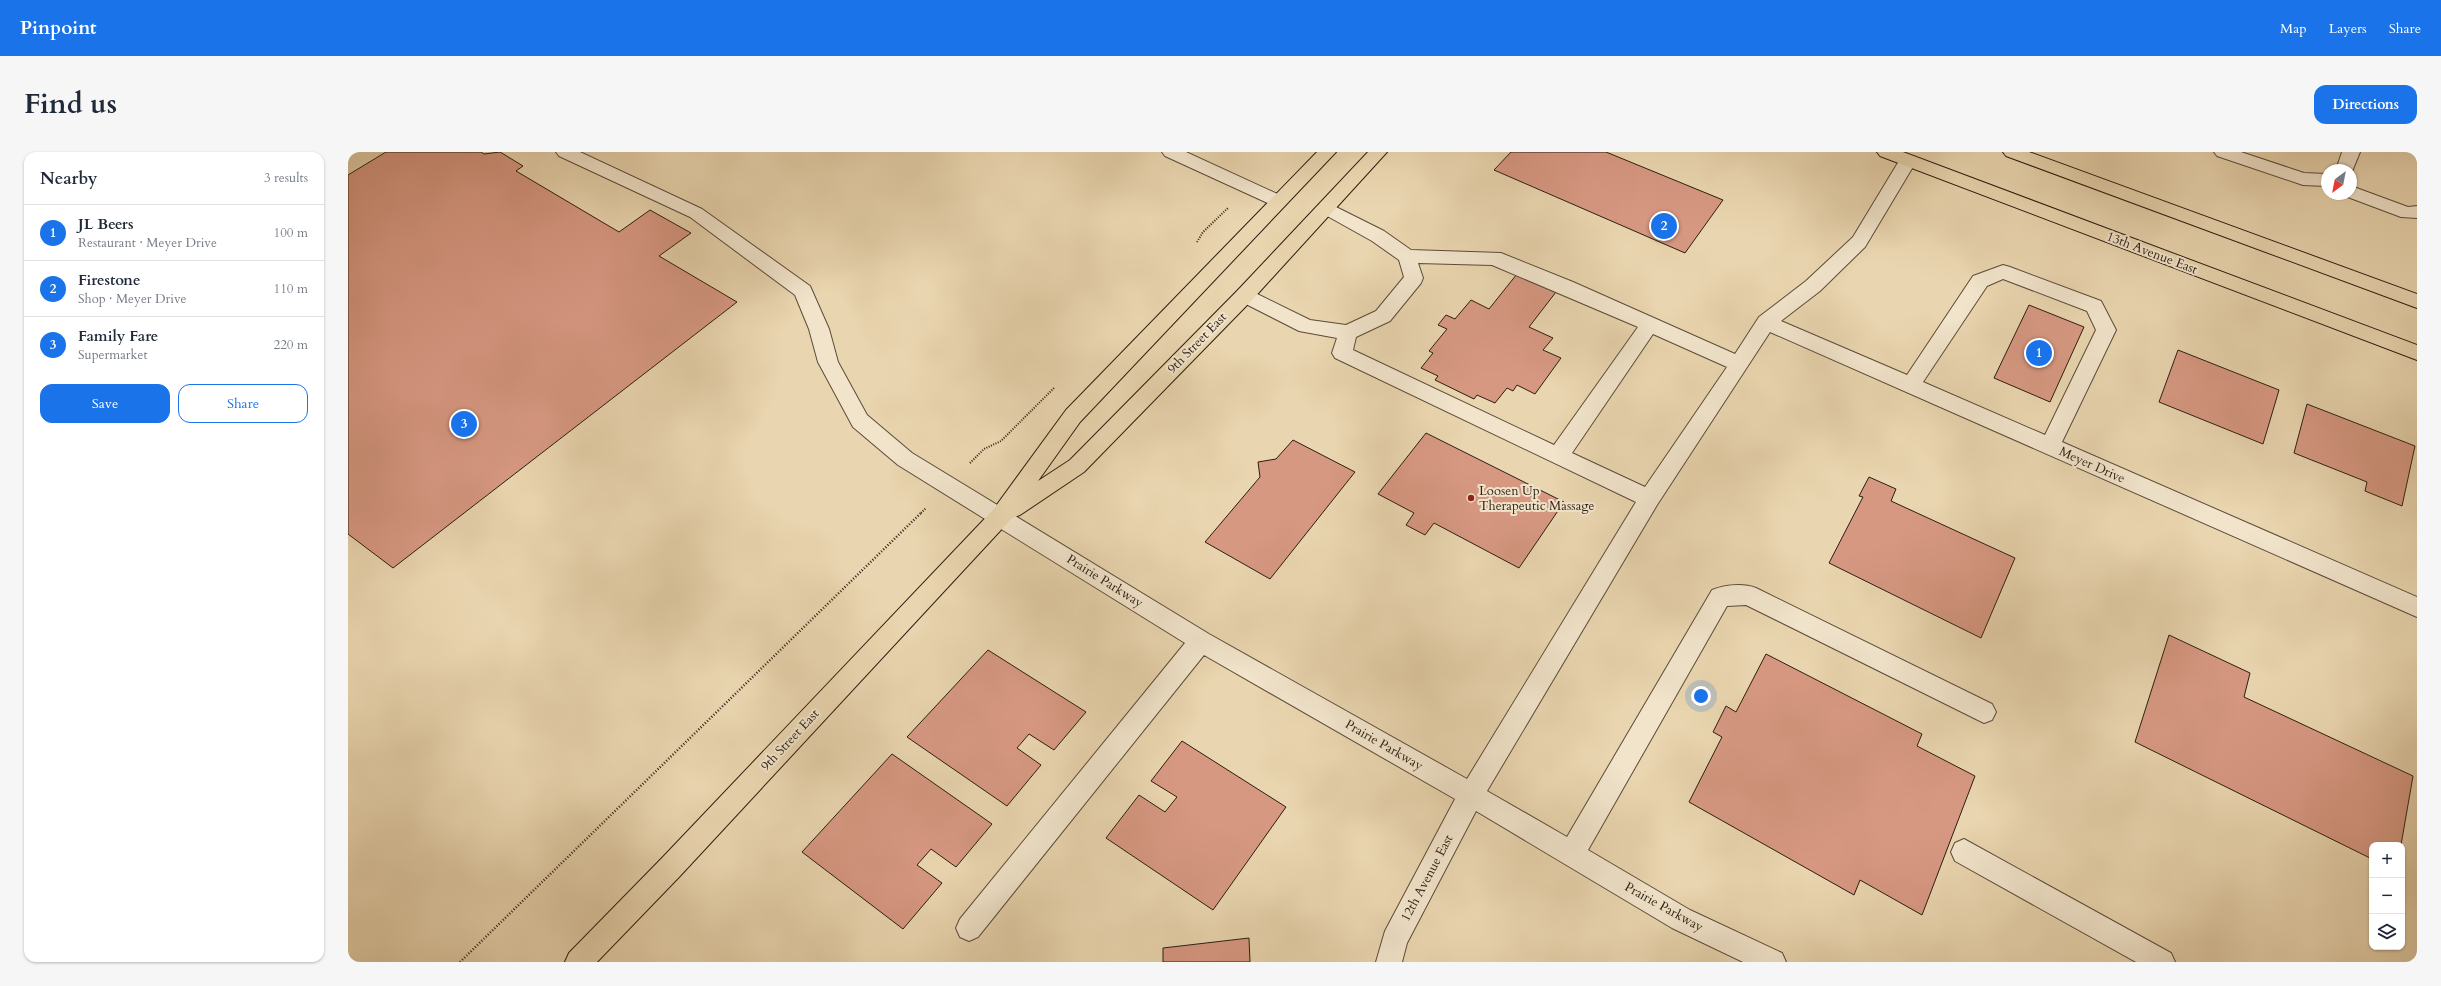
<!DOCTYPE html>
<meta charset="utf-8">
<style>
:root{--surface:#fff;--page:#f6f6f7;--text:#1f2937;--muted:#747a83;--line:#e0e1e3;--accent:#1a73e8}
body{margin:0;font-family:Cardo,serif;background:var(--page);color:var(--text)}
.controls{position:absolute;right:12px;bottom:12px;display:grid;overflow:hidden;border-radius:8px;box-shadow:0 1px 3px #0004}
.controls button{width:36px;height:36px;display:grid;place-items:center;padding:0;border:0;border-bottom:1px solid var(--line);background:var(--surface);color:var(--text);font:20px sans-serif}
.compass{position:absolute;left:1973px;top:12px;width:36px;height:36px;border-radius:50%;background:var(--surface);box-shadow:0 1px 3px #0004;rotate:212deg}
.you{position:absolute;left:1353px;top:544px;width:14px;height:14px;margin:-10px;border:3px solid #fff;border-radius:50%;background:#1a73e8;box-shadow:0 0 0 6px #1a73e833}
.badge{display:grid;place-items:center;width:26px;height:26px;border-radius:50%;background:var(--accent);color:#fff;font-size:13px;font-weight:700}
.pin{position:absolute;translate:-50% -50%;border:2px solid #fff;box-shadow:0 1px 4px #0006}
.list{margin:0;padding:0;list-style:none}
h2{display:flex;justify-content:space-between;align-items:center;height:52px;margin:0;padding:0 16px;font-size:17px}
h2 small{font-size:13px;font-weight:400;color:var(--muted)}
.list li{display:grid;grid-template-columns:26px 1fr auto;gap:12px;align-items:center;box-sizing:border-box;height:56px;padding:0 16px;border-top:1px solid var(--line)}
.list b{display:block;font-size:15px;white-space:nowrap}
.list p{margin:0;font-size:13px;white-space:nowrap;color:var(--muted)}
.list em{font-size:13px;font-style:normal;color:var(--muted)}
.actions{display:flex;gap:8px;padding:12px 16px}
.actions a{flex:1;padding:9px 0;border:1px solid var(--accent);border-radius:12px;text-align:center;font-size:14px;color:var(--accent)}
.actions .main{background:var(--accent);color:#fff}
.icon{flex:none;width:22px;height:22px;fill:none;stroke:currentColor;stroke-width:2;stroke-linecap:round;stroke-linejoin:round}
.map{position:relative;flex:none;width:2069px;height:810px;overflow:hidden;border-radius:12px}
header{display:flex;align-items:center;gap:24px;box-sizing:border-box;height:56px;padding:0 20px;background:var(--accent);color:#fff}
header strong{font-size:19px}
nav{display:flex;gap:22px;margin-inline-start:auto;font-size:14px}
.intro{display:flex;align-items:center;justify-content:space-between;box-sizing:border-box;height:96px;padding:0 24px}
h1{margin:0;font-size:28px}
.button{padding:10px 18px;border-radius:12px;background:var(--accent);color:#fff;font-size:14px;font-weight:700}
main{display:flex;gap:24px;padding:0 24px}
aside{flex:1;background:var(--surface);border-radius:12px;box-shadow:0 1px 3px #0004}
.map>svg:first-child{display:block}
</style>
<header>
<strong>Pinpoint</strong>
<nav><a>Map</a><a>Layers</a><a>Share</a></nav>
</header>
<div class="intro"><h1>Find us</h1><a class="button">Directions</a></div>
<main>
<aside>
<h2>Nearby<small>3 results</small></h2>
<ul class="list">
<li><span class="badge">1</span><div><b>JL Beers</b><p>Restaurant · Meyer Drive</p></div><em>100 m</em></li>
<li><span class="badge">2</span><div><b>Firestone</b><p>Shop · Meyer Drive</p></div><em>110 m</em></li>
<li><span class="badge">3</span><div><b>Family Fare</b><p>Supermarket</p></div><em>220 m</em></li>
</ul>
<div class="actions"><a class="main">Save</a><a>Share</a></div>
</aside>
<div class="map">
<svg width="2069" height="810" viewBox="0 0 2069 810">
<rect width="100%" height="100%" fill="#e9d5af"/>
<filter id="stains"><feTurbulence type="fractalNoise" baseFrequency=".005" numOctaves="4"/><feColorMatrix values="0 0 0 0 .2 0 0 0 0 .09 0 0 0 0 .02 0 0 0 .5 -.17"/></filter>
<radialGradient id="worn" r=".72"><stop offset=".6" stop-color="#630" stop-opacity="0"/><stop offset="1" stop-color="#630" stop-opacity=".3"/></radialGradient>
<path fill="#d79882" stroke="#2c1d11" d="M 38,0 L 133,0 L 136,2 L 152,0 L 175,14 L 168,19 L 271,80 L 302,58 L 343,81 L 311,104 L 389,150 L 45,416 L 0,382 L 0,23 Z
M 1163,0 L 1258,0 L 1375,48 L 1337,101 L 1146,18 Z
M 1169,122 L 1208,140 L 1181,175 L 1205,186 L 1195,198 L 1213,206 L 1187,242 L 1169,233 L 1165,239 L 1159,236 L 1147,251 L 1129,243 L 1126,247 L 1087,228 L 1090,224 L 1073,216 L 1085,201 L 1081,199 L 1099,177 L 1090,173 L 1098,163 L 1107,167 L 1123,148 L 1141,157 Z
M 1681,153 L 1736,175 L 1702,250 L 1646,226 Z
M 1830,198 L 1931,238 L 1915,292 L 1811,250 Z
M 1959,252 L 2067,294 L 2054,354 L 2017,339 L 2019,330 L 1946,301 Z
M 1078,281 L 1216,350 L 1171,416 L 1086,371 L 1077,383 L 1058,373 L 1066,361 L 1030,342 Z
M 945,288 L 1007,320 L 922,427 L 857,390 L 912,325 L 910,310 L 928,307 Z
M 1521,325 L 1548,337 L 1543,349 L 1667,406 L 1633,486 L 1481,411 L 1515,345 L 1511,344 Z
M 1821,483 L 1902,521 L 1896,545 L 2065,624 L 2053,693 L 2024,693 L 2024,707 L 1787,590 Z
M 640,498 L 738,560 L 706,598 L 681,582 L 669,596 L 693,613 L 659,654 L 559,585 Z
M 1418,502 L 1574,582 L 1569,594 L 1627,624 L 1574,763 L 1512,728 L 1506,743 L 1341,650 L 1374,585 L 1365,580 L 1378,554 L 1388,560 Z
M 834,589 L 938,655 L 865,758 L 758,686 L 791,643 L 817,660 L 829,645 L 803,629 Z
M 544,602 L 644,672 L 608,715 L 583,697 L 569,713 L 594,731 L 555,777 L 454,700 Z
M 901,786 L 902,810 L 815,810 L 815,796 Z"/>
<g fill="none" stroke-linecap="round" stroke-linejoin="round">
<g stroke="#5b4b38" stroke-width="2">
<path id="minor" d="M 208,0 L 232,0 L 354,57 L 462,134 L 481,177 L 490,210 L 519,263 L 564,301 L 861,482 L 1119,627 L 1288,350 L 987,206 L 984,201 L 989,186 L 951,179 L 890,148 L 888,143 L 890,138 L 897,136 L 962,168 L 998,173 L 1028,159 L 1056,125 L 1051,108 L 1024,89 L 972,60 L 969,56 L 972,52 L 978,50 L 1036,79 L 1063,98 L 1153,101 L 1225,130 L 1387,202 L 1411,165 L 1458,129 L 1505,85 L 1554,4 L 1566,4 L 1569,8 L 1517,95 L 1472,139 L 1433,169 L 1559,223 L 1625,124 L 1655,113 L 1662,115 L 1753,149 L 1768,178 L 1714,290 L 2069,445 L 2069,465 L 1422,180 L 1309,353 L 1139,639 L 1219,685 L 1364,438 C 1377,433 1395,431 1408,436 L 1644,552 L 1648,560 L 1644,568 L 1636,571 L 1398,453 L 1379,454 L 1240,698 L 1342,758 L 1434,801 L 1438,810 L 1395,810 L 1324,776 L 1128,659 L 1059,791 L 1054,810 L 1028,810 L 1037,779 L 1107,647 L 856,503 L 630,785 L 621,789 L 612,785 L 608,776 L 612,767 L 837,491 L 550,313 L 505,275 L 470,210 L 461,177 L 447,143 L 342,65 L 211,4 ZM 1070,111 L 1144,113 L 1290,175 L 1206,293 L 1005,198 L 1008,185 L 1042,169 L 1073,131 L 1075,126 ZM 1655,127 L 1739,159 L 1748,178 L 1697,283 L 1575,230 L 1639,134 ZM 1305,182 L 1379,215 L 1297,335 L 1224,301 Z
M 814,0 L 838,0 L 936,45 L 939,49 L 936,53 L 930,55 L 924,53 L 817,4 Z
M 1866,0 L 1893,0 L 1956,21 L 1979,22 L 1979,34 L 1955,33 L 1869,4 Z
M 1994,0 L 2012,0 L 2003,22 L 2003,18 L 1988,18 Z
M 2003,34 L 2060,55 L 2069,54 L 2069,66 L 2053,65 L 1997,44 L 1995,42 L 2003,42 Z
M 1616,687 L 1823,801 L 1827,810 L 1788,810 L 1607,709 L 1603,700 L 1607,691 Z"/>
</g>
<g stroke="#2c1d11" stroke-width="2">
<path id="major" d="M 969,0 L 988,0 L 732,270 L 690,329 L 722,308 L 890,138 L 1020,0 L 1039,0 L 904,148 L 736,320 L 672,363 L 664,366 L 332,724 L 249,810 L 217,810 L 221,801 L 314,706 L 645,358 L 718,258 Z
M 1529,0 L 1555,0 L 2069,193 L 2069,208 L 1532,4 Z
M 1655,0 L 1681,0 L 2069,142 L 2069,156 L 1658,4 Z"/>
</g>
<path stroke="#2c1d11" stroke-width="2" stroke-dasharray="1 1.5" stroke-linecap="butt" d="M 849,90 L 855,80 L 880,56
M 622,311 L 636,297 L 653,289 L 707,235
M 573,361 L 578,356"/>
<path stroke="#2c1d11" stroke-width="2.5" stroke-dasharray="1 2" stroke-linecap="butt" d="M 112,810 L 574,360"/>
<use href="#minor" fill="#f1e4cb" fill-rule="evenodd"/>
<use href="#major" fill="#e9d5af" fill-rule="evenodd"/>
</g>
<circle fill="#8f2418" stroke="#f1e4cb" stroke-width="1.5" cx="1123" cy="346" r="4"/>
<g text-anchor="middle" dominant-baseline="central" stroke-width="4" stroke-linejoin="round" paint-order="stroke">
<g font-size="13" fill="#2c1d11" stroke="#f1e4cb">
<text transform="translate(1804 101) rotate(21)">13th Avenue East</text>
<text transform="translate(849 191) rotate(-46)">9th Street East</text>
<text transform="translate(1744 313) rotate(24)">Meyer Drive</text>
<text transform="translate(757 429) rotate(32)">Prairie Parkway</text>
<text transform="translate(442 588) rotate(-47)">9th Street East</text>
<text transform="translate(1036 593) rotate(30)">Prairie Parkway</text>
<text transform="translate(1079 726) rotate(-62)">12th Avenue East</text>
<text transform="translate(1316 755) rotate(29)">Prairie Parkway</text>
</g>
<g font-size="13" fill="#2c1d11" stroke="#f1e4cb" text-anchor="start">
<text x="1131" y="339">Loosen Up<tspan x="1131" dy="15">Therapeutic Massage</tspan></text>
</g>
</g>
<rect width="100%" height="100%" filter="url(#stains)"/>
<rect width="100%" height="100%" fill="url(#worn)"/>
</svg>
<div class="controls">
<button>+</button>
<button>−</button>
<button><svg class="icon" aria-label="layers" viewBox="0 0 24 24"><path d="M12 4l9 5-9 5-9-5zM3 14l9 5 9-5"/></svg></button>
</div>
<svg class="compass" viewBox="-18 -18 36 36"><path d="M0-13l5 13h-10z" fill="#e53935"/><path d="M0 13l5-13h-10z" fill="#747a83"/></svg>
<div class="you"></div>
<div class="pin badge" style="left:1691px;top:201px">1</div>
<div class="pin badge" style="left:1316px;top:74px">2</div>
<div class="pin badge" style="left:116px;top:272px">3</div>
</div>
</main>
